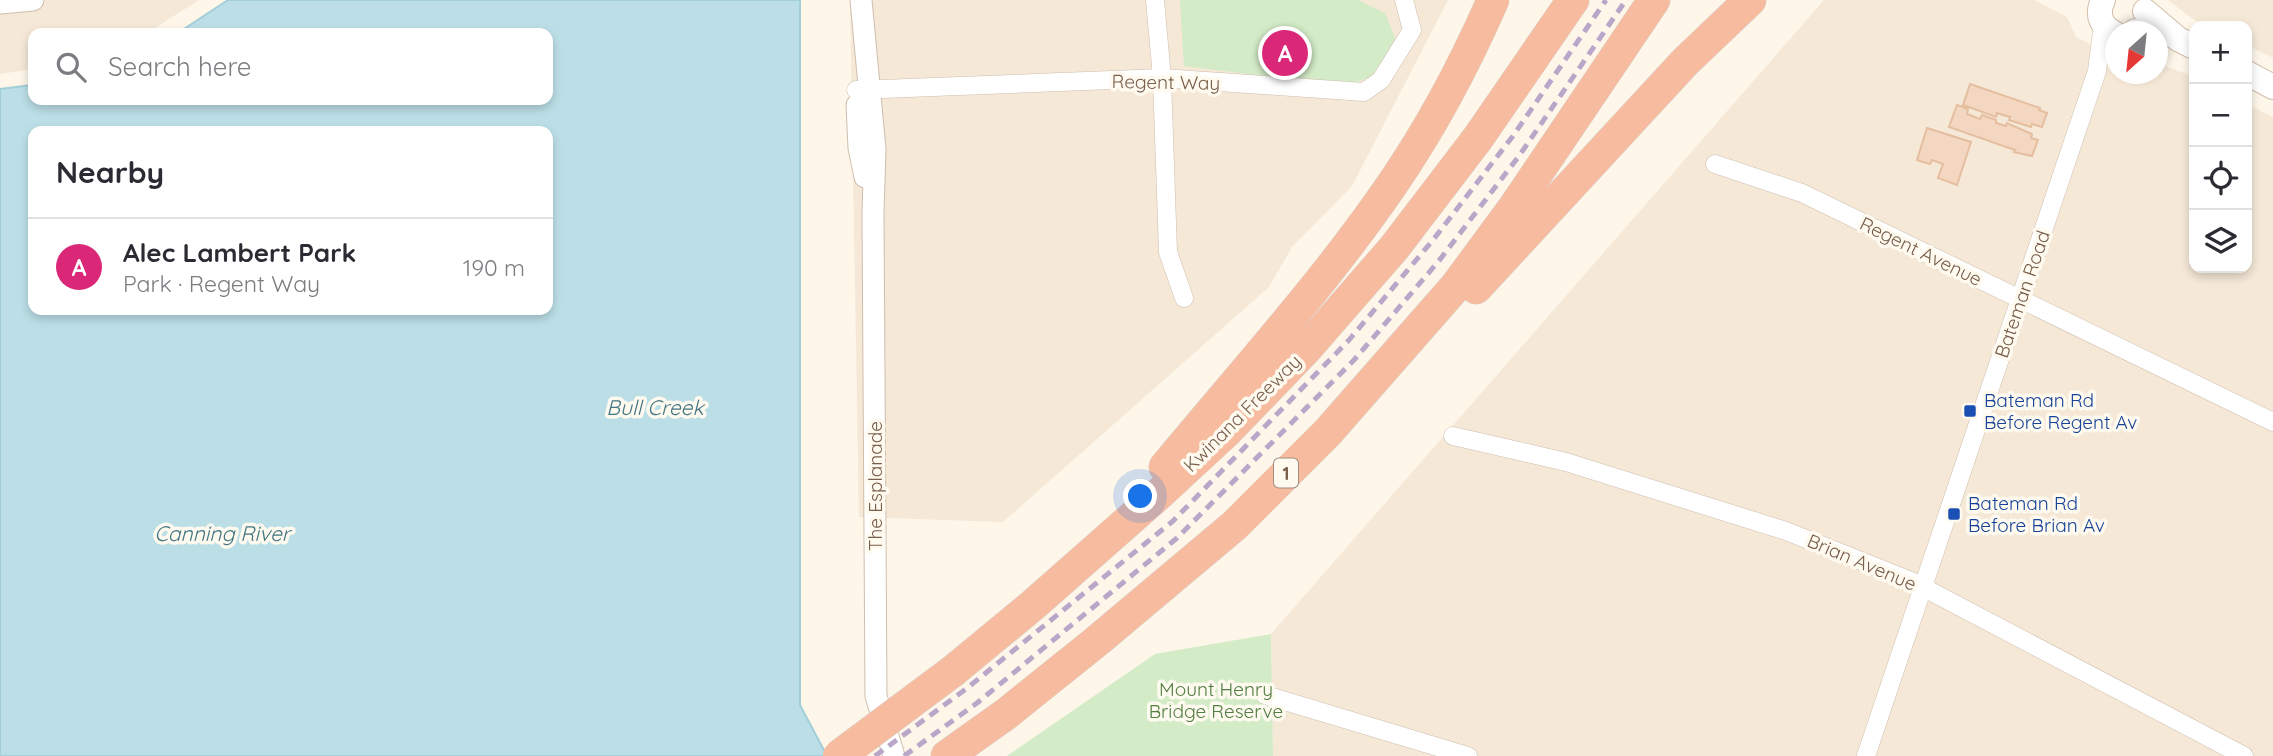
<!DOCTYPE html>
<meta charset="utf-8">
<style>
:root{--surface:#fff;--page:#f7f7f7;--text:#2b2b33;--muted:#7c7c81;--line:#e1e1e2;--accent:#db2777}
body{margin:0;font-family:Quicksand,sans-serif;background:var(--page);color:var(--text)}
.controls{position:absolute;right:21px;top:21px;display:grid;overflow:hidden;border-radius:14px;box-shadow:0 4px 10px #0003}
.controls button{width:63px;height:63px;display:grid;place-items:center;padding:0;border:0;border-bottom:2px solid var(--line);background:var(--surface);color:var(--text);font:35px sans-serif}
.compass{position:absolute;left:2105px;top:21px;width:63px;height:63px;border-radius:50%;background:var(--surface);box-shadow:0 4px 10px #0003;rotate:207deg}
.you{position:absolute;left:1141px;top:497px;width:24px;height:24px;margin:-18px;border:5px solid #fff;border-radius:50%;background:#1a73e8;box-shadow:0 0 0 10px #1a73e833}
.badge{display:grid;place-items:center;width:46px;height:46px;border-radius:50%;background:var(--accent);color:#fff;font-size:23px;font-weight:700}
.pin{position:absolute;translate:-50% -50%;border:4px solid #fff;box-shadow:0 2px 7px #0006}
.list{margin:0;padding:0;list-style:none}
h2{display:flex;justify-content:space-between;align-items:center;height:91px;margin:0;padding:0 28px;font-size:30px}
h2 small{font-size:23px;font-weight:400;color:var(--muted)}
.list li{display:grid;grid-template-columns:46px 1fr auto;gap:21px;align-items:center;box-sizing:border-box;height:98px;padding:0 28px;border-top:2px solid var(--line)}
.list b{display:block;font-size:26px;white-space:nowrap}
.list p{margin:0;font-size:23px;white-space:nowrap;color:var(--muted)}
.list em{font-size:23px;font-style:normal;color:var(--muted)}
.icon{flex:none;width:38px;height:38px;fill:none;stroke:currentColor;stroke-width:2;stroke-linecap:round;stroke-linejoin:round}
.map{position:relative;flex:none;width:2273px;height:756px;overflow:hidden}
.search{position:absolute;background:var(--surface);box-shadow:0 4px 10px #0003;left:28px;top:28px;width:525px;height:77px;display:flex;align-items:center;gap:18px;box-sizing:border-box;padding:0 24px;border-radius:14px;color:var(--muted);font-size:26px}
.panel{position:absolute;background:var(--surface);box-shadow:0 4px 10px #0003;left:28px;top:126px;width:525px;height:189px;border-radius:14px}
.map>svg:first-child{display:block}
</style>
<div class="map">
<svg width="2273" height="756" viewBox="0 0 2273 756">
<rect width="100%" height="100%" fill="#fdf6e9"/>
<path fill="#f5e8d7" d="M 0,0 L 199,0 L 147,33 L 33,33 L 33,69 L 0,74 Z
M 850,0 L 1448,0 L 1352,186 L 1292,247 L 1269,287 L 1003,522 L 859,517 Z
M 1824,0 L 2034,0 L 2067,17 L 2076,37 L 2115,57 L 2116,74 L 2158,74 L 2158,63 L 2194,77 L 2194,268 L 2247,268 L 2247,104 L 2273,117 L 2273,756 L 1273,756 L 1271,634 Z
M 2168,0 L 2273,0 L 2273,58 L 2247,45 L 2247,26 L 2207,26 L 2193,19 Z"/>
<path fill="#d3ebc6" d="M 1180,0 L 1358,0 L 1385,13 L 1396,40 L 1371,77 L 1344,86 L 1184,66 Z
M 1271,634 L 1273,756 L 1007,756 L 1155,654 Z"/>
<path fill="#bcdfe7" stroke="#a2ced9" stroke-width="2" fill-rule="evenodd" d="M 228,0 L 800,0 L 800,705 L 827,756 L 0,756 L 0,89 L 33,85 L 33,100 L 548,100 L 548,33 L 178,33 ZM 33,131 L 548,131 L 548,310 L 33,310 Z"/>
<path fill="#f3d7c0" stroke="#e5bea0" stroke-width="2" d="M 1970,84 L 2040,108 L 2039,110 L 2047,113 L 2042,127 L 2032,124 L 2031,127 L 2009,120 L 2010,117 L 1997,113 L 1996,117 L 1963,105 Z
M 1957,105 L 1968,109 L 1967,114 L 1980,119 L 1982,115 L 1996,120 L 1996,123 L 2006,126 L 2007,123 L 2032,134 L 2031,138 L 2038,140 L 2032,156 L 2014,152 L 2015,150 L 1949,127 Z
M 1927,128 L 1971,142 L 1957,185 L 1938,178 L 1943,164 L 1932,160 L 1930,164 L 1917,160 Z"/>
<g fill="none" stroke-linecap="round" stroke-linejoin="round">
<g stroke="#cfbead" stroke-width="19">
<path id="minor" d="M 1155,0 L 1162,78 L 1168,252 L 1184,298
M 856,90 L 1162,78 L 1364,92 L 1381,80 L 1412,30 L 1404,0
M 1715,164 L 1802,193 L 2273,422
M 1453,436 L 1566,462 L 1786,531 L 1911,581 L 2244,756
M 1265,695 L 1468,756
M 1866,756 L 2097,71 L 2103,25"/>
</g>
<g stroke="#cfbead" stroke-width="23">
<path id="tertiary" d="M 861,0 L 875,149 L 873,213 L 876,696 L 894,756
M 0,3 L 33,0
M 857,105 L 859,148 L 865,177"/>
</g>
<g stroke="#d2bfab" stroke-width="26">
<path id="secondary" d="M 2103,0 C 2096,15 2101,27 2116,34
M 2145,11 L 2178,39 L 2194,47
M 2135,31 L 2137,32
M 2247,73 L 2273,87"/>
</g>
<g stroke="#dcd5d0" stroke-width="33">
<path id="motorway" d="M 1476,288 L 1685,62 L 1750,0
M 1165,467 C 1241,375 1323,285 1391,186 C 1431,128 1465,64 1493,0
M 953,671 L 1033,605 L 1160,493 L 1226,432 L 1306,349 L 1394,248 L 1478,138 L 1573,0
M 947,756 L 1006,714 L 1097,641 L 1235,525 L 1328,432 L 1456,286 L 1515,206 L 1654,0"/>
</g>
<use href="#minor" stroke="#fff" stroke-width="18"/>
<use href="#tertiary" stroke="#fff" stroke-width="21"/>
<use href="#secondary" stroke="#fff" stroke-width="24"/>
<use href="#motorway" stroke="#f7bb9f" stroke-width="32"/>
<path stroke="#baa6c8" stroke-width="5" stroke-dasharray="10 7" stroke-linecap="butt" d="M 875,756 L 966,689 L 1173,521 L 1349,340 L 1433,240 L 1513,136 L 1606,0
M 904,756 L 977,703 L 1177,538 L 1354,360 L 1438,262 L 1519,156 L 1626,0"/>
<g stroke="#dcd5d0" stroke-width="33" stroke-linecap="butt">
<path id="motorway-bridge" d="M 839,756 L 953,671"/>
</g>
<use href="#motorway-bridge" stroke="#f7bb9f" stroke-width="32"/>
</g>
<g fill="#1a4fb4" stroke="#fffaef" stroke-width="2.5">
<rect x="1963" y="404" width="14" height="14" rx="3.5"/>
<rect x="1947" y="507" width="14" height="14" rx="3.5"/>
</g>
<g text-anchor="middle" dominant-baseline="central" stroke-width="7" stroke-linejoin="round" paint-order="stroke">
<rect fill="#fffaef" stroke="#a08d7c" stroke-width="2" x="1274" y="458.5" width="24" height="29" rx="5"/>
<g font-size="18" font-weight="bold" fill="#785e4b">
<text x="1286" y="473">1</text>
</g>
<g font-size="19" fill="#785e4b" stroke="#fffaef">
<text transform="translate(1166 82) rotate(1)">Regent Way</text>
<text transform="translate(1921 251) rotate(26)">Regent Avenue</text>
<text transform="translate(2022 294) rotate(-71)">Bateman Road</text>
<text transform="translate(1242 413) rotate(-45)">Kwinana Freeway</text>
<text transform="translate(875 486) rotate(-90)">The Esplanade</text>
<text transform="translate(1862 562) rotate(23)">Brian Avenue</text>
</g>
<g font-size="19" fill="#164399" stroke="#fffaef" text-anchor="start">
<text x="1984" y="400">Bateman Rd<tspan x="1984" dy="22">Before Regent Av</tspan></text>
<text x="1968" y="503">Bateman Rd<tspan x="1968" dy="22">Before Brian Av</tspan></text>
</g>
<g font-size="19" fill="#527e43" stroke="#fffaef">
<text x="1216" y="689">Mount Henry<tspan x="1216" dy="22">Bridge Reserve</tspan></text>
</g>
<g font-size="21" font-style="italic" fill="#427684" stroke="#fffaef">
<text x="655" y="407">Bull Creek</text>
<text x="222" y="533">Canning River</text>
</g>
</g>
</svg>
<div class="controls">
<button>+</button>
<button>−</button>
<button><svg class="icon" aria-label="locate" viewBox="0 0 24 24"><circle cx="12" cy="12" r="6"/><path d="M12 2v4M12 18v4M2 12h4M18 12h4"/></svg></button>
<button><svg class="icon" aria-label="layers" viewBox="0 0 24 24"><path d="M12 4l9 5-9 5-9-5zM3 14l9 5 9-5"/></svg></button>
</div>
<svg class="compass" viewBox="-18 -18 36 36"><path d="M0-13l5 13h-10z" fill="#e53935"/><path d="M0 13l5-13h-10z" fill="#7c7c81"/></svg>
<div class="you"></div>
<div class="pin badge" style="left:1285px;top:53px">A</div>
<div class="search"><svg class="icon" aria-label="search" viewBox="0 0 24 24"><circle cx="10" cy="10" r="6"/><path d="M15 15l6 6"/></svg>Search here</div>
<section class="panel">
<h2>Nearby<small></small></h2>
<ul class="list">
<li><span class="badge">A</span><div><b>Alec Lambert Park</b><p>Park · Regent Way</p></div><em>190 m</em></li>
</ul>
</section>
</div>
